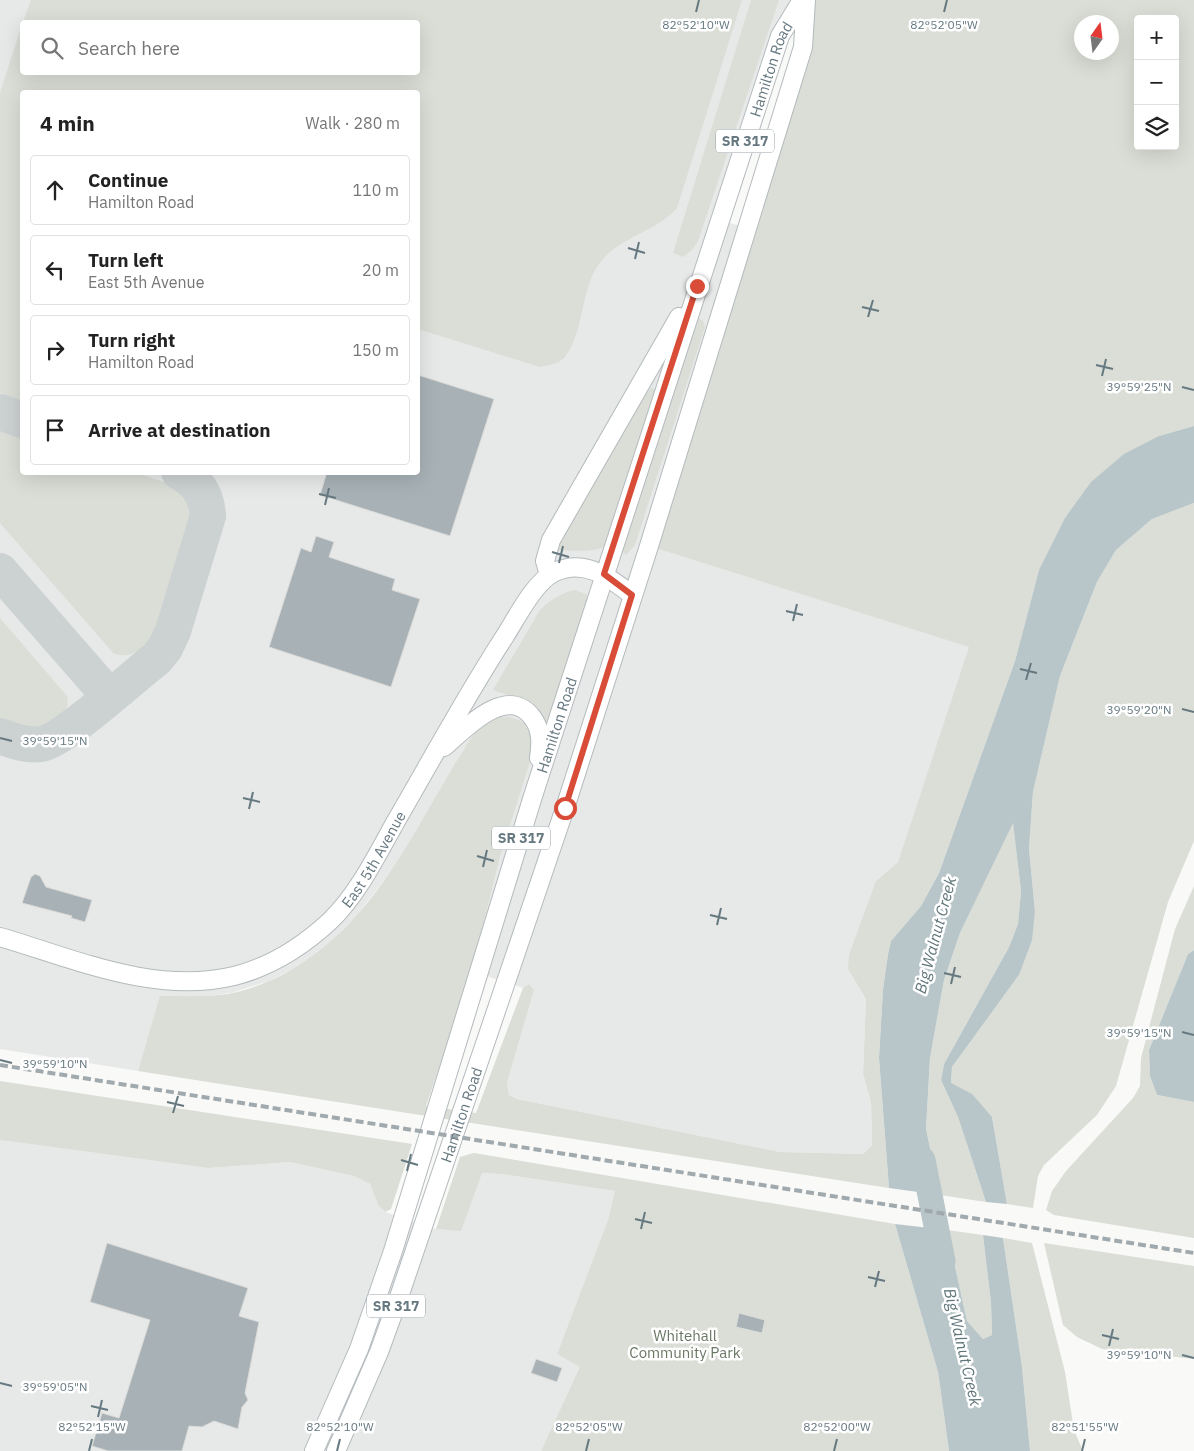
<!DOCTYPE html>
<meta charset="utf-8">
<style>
:root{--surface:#fff;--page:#f6f6f6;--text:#222;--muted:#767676;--line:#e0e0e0}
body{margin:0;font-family:"IBM Plex Sans",sans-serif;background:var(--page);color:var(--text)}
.controls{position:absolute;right:15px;top:15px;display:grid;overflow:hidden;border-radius:5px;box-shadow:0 5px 20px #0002}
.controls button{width:45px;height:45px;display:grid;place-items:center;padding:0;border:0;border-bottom:1px solid var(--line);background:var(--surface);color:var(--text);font:25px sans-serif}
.compass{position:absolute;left:1074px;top:15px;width:45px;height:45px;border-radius:50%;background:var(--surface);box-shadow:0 5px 20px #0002;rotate:14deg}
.stop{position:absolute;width:15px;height:15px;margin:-11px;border:4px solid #d84c38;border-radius:50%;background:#fff}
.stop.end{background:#d84c38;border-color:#fff;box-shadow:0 1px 5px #0008}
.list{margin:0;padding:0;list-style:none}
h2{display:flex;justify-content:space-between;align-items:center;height:65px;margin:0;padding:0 20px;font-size:21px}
h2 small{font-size:16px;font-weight:400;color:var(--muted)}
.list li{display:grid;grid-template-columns:32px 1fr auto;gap:15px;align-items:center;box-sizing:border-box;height:70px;margin:0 10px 10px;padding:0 10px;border:1px solid var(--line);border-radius:5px}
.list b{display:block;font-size:19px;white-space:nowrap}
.list p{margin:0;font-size:16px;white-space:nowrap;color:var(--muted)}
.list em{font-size:16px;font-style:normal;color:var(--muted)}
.icon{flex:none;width:28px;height:28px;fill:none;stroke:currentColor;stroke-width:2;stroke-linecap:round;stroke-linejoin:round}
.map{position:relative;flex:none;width:1194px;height:1451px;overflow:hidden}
.search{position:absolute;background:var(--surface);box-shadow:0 5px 20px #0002;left:20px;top:20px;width:400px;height:55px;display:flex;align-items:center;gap:12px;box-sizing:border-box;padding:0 18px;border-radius:5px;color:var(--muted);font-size:19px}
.panel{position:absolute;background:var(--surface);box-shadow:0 5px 20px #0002;left:20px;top:90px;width:400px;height:385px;border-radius:5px}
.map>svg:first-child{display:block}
</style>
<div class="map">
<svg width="1194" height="1451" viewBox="0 0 1194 1451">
<rect width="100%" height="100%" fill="#f9f9f7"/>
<path fill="#e7e9e8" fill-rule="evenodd" d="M 0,0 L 802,0 L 719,220 L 748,228 L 649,546 L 970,647 L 898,862 L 876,881 L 848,969 L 866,999 L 863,1074 L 871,1102 L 872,1145 L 863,1154 L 780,1152 L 517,1099 L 509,1095 L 507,1083 L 534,990 L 529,984 L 523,988 L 472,971 L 500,857 L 532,756 L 465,747 L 433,806 L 392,870 L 355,918 L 328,945 L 303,964 L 269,981 L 231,993 L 197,997 L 161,996 L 138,1071 L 0,1049 ZM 22,22 L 418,22 L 418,72 L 22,72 ZM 22,92 L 418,92 L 418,472 L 22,472 Z
M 0,1140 L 208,1168 L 290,1162 L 354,1176 L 370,1184 L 378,1205 L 385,1212 L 436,1229 L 461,1230 L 481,1173 L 501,1174 L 615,1191 L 608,1220 L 557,1354 L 581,1366 L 541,1451 L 0,1451 Z"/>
<path fill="#daded6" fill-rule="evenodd" d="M 31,0 L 742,0 L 677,208 C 653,235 614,237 595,270 C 581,296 583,333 565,357 C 559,364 549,365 540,367 L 418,329 L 418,92 L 22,92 L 22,401 L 0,393 L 0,93 L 22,24 L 22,72 L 418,72 L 418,22 L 23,22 Z
M 751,0 L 779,0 L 698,241 L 692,250 L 683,257 L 673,253 Z
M 806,0 L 1194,0 L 1194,426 L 1159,436 L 1039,570 L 1015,661 L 939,873 L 921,906 L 891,941 L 888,954 L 883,989 L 879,1058 L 889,1188 L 138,1071 L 160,996 C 183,996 206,997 228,994 C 246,991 266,983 282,975 C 382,923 419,814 479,726 C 493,716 508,713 524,723 L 532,739 L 532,756 L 500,857 L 472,971 L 426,1106 L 476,1113 L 523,988 L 529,984 L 534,990 L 507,1083 L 509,1095 L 517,1099 L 780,1152 L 863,1154 L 872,1145 L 871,1102 L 863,1074 L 866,999 L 848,969 L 849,955 L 876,881 L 898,862 L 969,647 L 649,546 L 759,195 ZM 1138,19 L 1175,19 L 1175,146 L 1138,146 ZM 1082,22 L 1112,22 L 1112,52 L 1082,52 Z
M 696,316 L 703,321 L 705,327 L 635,545 L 626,555 L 622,551 Z
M 651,388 L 655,389 L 606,546 C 591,554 573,549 556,551 L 554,549 L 644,396 Z
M 0,431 L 22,438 L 22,472 L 137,473 L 184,489 L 192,496 L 195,510 C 186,539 164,627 146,645 C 137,654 127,657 114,654 L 0,523 Z
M 1194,503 L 1194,841 L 1168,902 L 1116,1086 L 1097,1115 L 1044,1165 L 1038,1176 L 1033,1208 L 1007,1204 L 992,1117 L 951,1083 L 952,1067 L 1019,975 L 1035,911 L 1029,849 L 1033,792 L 1060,676 L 1097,582 L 1116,550 L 1152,519 Z
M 575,590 L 586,594 L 589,600 L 550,725 L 546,724 L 530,703 L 493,690 L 540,610 C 550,600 561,593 575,590 Z
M 0,618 L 67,696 C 69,703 67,712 61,718 C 44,739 22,731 0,724 Z
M 1013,822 L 1021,891 L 1018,924 L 1009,947 L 944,1064 L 941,1080 L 958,1117 L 986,1202 L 940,1195 L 926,1129 L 930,1058 L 944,980 L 960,933 Z
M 1194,886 L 1194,950 L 1188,954 L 1149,1050 L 1150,1076 L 1157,1095 L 1194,1102 L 1194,1238 L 1054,1215 L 1046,1210 L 1052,1191 L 1066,1171 L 1133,1098 L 1140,1086 L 1141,1058 L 1175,929 Z
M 0,1081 L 412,1144 L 391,1209 L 385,1212 L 378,1205 L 370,1184 L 354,1176 L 290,1162 L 208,1168 L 0,1140 Z
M 474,1153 L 895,1224 L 938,1372 L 949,1451 L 541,1451 L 580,1367 L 557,1354 L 608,1220 L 615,1191 L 501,1174 L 482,1173 L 461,1231 L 436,1229 L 460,1157 Z
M 947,1230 L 983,1235 L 991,1303 L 992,1335 L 983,1339 L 967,1321 Z
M 1003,1238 L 1032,1243 L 1065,1372 L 1074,1430 L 1083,1451 L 1030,1451 L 1022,1367 Z
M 1044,1243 L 1194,1266 L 1194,1359 L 1102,1349 L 1077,1337 L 1063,1325 Z"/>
<path fill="#b9c6c9" d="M 1194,426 L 1194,503 L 1152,519 L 1116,550 L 1097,582 L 1060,676 L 1033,792 L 1029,849 L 1035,911 L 1032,940 L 1019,975 L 952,1067 L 951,1083 L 972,1094 L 992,1117 L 1007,1204 L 986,1202 L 958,1117 L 941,1080 L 944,1064 L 1009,947 L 1018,924 L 1021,891 L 1013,823 L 960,933 L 944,980 L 930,1058 L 926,1129 L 940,1195 L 889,1188 L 879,1058 L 883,989 L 888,954 L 891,941 L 921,906 L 939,873 L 1015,661 L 1039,570 L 1065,518 L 1091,482 L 1124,454 L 1159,436 Z
M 1194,950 L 1194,1102 L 1157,1095 L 1150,1076 L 1149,1050 L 1188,954 Z
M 895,1224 L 947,1230 L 967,1321 L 983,1339 L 992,1335 L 991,1303 L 983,1235 L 1003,1238 L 1022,1367 L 1030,1451 L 949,1451 L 938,1372 Z"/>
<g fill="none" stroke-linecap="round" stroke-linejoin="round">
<path stroke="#b9c6c9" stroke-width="25" d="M 923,1160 L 943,1261"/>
<path stroke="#ccd1d2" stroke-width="36" d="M 0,412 L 22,420
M 0,571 L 109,696
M 0,736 C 13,741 27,746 41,744 C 63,741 134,676 156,659 L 165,648 L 173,631 L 208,516 C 207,496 198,481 179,472"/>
</g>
<path fill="#a8b2b6" stroke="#dbdbd9" d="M 418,375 L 494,399 L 450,536 L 320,495 L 327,472 L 418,472 Z
M 316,536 L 334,542 L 329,557 L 395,579 L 392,590 L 420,599 L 391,687 L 269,647 L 301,548 L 311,552 Z
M 35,874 L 40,876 L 46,887 L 92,900 L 85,922 L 71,918 L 72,916 L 22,903 L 31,877 Z
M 107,1243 L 248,1288 L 239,1316 L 259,1322 L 245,1393 L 248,1400 L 242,1407 L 238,1429 L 214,1421 L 202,1427 L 189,1426 L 182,1451 L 108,1451 L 92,1446 L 102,1413 L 119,1418 L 150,1320 L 90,1302 Z
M 739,1313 L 765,1320 L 762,1333 L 736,1327 Z
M 536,1359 L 562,1368 L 557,1382 L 531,1373 Z"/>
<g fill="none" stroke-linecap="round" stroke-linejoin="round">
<g stroke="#b4babd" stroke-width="20">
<g id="primary">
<path d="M 549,575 L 545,561 L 551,540 L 679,317"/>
<path d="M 444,747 C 465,729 506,684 532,717 C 542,730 541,744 539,758"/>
<path id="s1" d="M 0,937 C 75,959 155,995 234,976 C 270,967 303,946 330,921 C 358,894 377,855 396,821 C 432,759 466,696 505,636 C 517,617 535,581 555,572 C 585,558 610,578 632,595"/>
<path id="s2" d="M 314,1451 L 359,1349 L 393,1251 L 533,796 L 780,36 L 802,0"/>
<path id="s3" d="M 336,1451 L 379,1352 L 399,1297 L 565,808 L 649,546 L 803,47 L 806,0"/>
</g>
</g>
<use href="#primary" stroke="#fff" stroke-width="18"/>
<path stroke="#a0a9ad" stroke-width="4" stroke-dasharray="8 4" stroke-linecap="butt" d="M 0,1065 L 1194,1253"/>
</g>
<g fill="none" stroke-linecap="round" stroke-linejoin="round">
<path stroke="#d84c38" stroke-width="6" d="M 565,808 L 632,595 L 604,574 L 697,286"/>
</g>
<path fill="none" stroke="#667880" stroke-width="2" d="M 696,12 L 699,0M 944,12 L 947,0M 628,248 L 645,253M 635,259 L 639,242M 862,307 L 879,311M 868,317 L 873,300M 1096,365 L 1113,369M 1102,376 L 1106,359M 1182,387 L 1194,390M 319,494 L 336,498M 325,505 L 329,488M 552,552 L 569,557M 559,563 L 563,546M 786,611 L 803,615M 793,621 L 797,604M 1020,669 L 1037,673M 1026,680 L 1031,663M 1182,709 L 1194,712M 0,738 L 12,741M 243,798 L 260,802M 249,809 L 253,792M 477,856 L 494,861M 483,867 L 487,850M 710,915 L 727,919M 717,925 L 721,908M 944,973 L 961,977M 951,984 L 955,967M 1182,1032 L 1194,1035M 0,1060 L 12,1063M 167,1102 L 184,1106M 173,1113 L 178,1096M 401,1160 L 418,1165M 407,1171 L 411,1154M 635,1219 L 652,1223M 641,1229 L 645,1212M 868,1277 L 885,1281M 875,1287 L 879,1271M 1102,1335 L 1119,1339M 1109,1346 L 1113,1329M 1182,1355 L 1194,1358M 0,1383 L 12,1386M 91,1406 L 108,1410M 98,1417 L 102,1400M 89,1451 L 92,1439M 337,1451 L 340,1439M 586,1451 L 589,1439M 834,1451 L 837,1439M 1082,1451 L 1085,1439"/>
<g text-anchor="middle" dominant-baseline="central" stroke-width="5" stroke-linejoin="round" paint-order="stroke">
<g fill="#fff" stroke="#94a0a6" stroke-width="1">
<rect x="716" y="129.5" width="58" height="23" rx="4"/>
<rect x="492" y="826.5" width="58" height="23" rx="4"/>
<rect x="367" y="1294.5" width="58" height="23" rx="4"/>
</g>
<g font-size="14" font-weight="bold" fill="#667880">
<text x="745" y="141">SR 317</text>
<text x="521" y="838">SR 317</text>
<text x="396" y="1306">SR 317</text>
</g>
<g font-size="15" fill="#667880" stroke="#fff">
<text stroke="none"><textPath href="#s2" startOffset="1456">Hamilton Road</textPath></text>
<text stroke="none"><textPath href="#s2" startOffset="766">Hamilton Road</textPath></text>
<text stroke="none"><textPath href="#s1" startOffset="428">East 5th Avenue</textPath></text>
<text stroke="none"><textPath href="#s3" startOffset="359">Hamilton Road</textPath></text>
</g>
<g font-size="15" fill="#6a7865" stroke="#fff">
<text x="685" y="1335">Whitehall<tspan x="685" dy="17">Community Park</tspan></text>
</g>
<g font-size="16" font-style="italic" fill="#60767a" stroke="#fff">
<text transform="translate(935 935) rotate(-75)">Big Walnut Creek</text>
<text transform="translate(963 1347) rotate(77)">Big Walnut Creek</text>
</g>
</g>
<g font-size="12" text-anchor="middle" fill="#667880" stroke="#fff" stroke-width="5" stroke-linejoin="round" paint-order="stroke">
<text x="696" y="29">82°52'10"W</text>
<text x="944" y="29">82°52'05"W</text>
<text x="1139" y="391">39°59'25"N</text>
<text x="1139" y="714">39°59'20"N</text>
<text x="55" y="745">39°59'15"N</text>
<text x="1139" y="1037">39°59'15"N</text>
<text x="55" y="1068">39°59'10"N</text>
<text x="1139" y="1359">39°59'10"N</text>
<text x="55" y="1391">39°59'05"N</text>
<text x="92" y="1431">82°52'15"W</text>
<text x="340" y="1431">82°52'10"W</text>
<text x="589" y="1431">82°52'05"W</text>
<text x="837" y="1431">82°52'00"W</text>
<text x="1085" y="1431">82°51'55"W</text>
</g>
</svg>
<div class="controls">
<button>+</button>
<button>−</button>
<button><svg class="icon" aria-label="layers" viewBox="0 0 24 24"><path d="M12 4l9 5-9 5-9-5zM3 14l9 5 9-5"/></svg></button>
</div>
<svg class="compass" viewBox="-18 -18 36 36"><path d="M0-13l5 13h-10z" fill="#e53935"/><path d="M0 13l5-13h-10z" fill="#767676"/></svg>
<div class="stop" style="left:565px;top:808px"></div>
<div class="stop end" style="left:697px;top:286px"></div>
<div class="search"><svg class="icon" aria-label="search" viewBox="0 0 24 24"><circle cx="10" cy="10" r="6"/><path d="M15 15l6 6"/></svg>Search here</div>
<section class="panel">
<h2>4 min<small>Walk · 280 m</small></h2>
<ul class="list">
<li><svg class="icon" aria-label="ahead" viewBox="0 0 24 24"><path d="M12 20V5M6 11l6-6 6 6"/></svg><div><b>Continue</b><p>Hamilton Road</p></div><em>110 m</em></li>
<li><svg class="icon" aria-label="left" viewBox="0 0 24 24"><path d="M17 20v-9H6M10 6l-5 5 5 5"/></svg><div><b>Turn left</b><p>East 5th Avenue</p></div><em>20 m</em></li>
<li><svg class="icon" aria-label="right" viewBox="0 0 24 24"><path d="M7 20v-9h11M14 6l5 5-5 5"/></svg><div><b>Turn right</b><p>Hamilton Road</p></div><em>150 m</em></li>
<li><svg class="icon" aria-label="arrive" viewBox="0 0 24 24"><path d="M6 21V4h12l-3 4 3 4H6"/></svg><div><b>Arrive at destination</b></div></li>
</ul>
</section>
</div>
